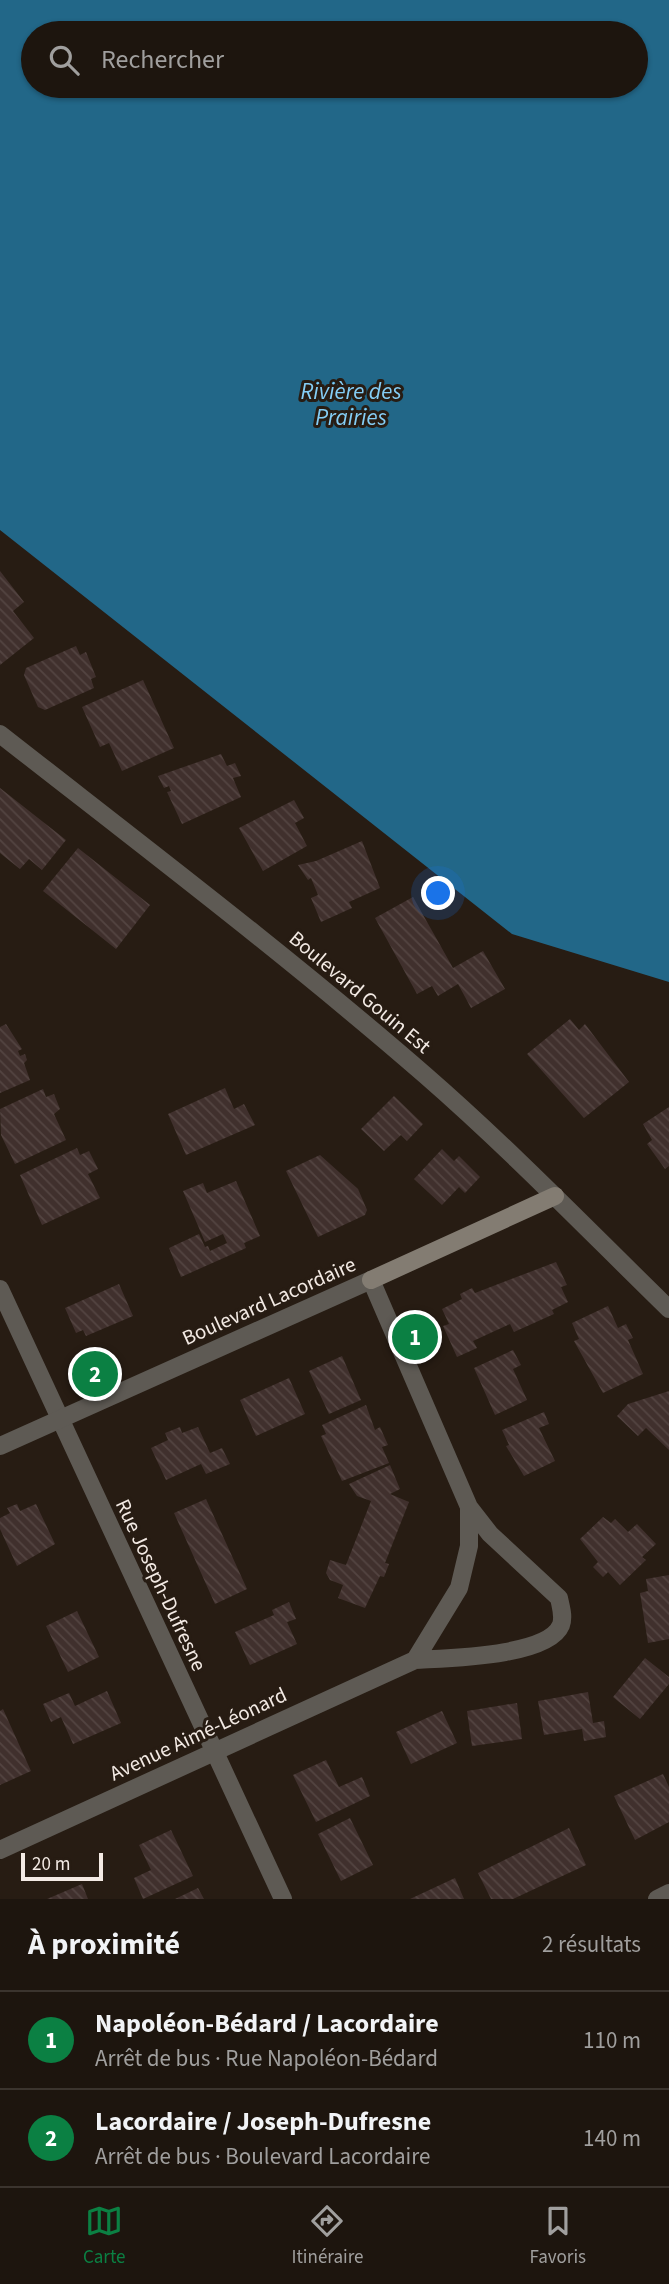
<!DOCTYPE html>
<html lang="fr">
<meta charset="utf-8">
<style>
:root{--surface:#1d150e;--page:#2a221c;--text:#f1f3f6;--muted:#a09f9e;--line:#3b342e;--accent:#0b8043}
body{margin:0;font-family:"Source Sans 3",sans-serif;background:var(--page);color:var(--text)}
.scale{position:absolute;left:21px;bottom:18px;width:82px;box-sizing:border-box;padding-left:7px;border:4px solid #f3eae4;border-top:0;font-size:19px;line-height:24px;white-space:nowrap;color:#f3eae4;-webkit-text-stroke:5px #271c13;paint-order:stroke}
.you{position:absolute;left:439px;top:894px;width:24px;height:24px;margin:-18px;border:5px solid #fff;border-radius:50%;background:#1a73e8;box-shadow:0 0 0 10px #1a73e833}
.badge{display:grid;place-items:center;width:46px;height:46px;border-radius:50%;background:var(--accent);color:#fff;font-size:23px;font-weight:700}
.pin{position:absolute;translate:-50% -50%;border:4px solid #fff;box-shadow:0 2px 7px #0006}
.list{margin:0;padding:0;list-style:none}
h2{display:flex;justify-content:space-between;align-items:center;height:91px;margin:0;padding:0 28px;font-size:30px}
h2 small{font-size:23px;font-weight:400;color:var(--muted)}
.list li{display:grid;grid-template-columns:46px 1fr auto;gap:21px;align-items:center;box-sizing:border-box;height:98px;padding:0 28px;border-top:2px solid var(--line)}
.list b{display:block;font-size:26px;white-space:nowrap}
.list p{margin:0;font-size:23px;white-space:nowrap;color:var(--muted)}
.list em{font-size:23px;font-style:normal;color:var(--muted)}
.icon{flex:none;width:38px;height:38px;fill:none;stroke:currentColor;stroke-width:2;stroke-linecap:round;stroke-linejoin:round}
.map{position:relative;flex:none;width:669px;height:1899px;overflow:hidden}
.search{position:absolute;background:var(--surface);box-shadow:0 2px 5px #0004;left:21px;right:21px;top:21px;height:77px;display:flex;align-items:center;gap:18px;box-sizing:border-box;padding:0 24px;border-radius:38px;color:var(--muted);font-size:26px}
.sheet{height:287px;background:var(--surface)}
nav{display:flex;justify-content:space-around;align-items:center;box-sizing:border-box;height:98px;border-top:2px solid var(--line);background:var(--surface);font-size:19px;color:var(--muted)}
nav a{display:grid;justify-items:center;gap:4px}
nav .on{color:var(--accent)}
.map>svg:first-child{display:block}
</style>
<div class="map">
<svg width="669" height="1899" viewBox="0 0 669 1899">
<defs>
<pattern id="building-back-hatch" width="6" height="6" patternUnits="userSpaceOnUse" patternTransform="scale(1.75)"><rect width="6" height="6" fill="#40302d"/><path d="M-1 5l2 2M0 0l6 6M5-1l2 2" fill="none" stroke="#534441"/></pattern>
</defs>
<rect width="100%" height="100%" fill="#271c13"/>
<path fill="#226788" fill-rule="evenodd" d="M 0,0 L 669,0 L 669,982 L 512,934 L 0,530 ZM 33,33 L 636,33 L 636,86 L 33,86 Z"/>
<path fill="url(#building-back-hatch)" d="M 0,571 L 24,602 L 13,611 L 34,638 L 0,665 Z
M 76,646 L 80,655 L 86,652 L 96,677 L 91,679 L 94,688 L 45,710 L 38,707 L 24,675 L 26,668 Z
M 143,680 L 174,748 L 122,771 L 109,743 L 100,747 L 82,707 Z
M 221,754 L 227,766 L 235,763 L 241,776 L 233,778 L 241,797 L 182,824 L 167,792 L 171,791 L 169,786 L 164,788 L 158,776 Z
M 0,788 L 66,840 L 42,870 L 29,859 L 20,869 L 0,853 Z
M 294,800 L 304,818 L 295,823 L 307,846 L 263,871 L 239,828 Z
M 362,841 L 380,888 L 349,902 L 352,908 L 321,922 L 311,898 L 318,895 L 311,878 L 308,880 L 298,865 L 316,861 Z
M 78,848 L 150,905 L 116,949 L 43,891 Z
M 413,897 L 453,968 L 483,951 L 505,989 L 471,1008 L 458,984 L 438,996 L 432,986 L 417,994 L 375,918 Z
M 570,1019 L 579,1030 L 585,1024 L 629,1082 L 584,1118 L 527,1054 Z
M 6,1024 L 22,1049 L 18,1051 L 20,1056 L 25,1054 L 27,1060 L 24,1063 L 30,1080 L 0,1093 L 0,1027 Z
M 225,1088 L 234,1109 L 244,1104 L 255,1125 L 186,1155 L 168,1114 Z
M 43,1089 L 46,1097 L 54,1094 L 60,1109 L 54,1114 L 66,1140 L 15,1164 L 1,1135 L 0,1109 Z
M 394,1096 L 423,1124 L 407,1141 L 401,1135 L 384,1151 L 361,1129 Z
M 669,1107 L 669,1166 L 665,1169 L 647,1144 L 652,1140 L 643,1124 Z
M 77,1148 L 80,1155 L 89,1151 L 98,1169 L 88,1174 L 100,1198 L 42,1225 L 20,1175 Z
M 442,1149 L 454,1161 L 459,1156 L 480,1177 L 465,1193 L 459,1187 L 442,1205 L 414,1179 Z
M 320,1155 L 358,1189 L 367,1210 L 365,1215 L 318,1237 L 286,1171 Z
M 236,1181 L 260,1236 L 244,1243 L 246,1248 L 181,1277 L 169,1248 L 199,1234 L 205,1247 L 208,1246 L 210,1251 L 227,1243 L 223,1234 L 205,1242 L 183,1191 L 203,1183 L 207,1193 Z
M 556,1262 L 567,1285 L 561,1287 L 568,1302 L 552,1310 L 554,1314 L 514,1332 L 510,1324 L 473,1341 L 477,1348 L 457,1357 L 443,1326 L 449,1324 L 442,1309 L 462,1299 L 460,1294 L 472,1288 L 475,1293 Z
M 119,1284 L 133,1316 L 86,1336 L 83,1330 L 76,1333 L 65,1308 Z
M 608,1306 L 618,1328 L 626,1324 L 633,1338 L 628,1340 L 643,1374 L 603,1393 L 574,1341 L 579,1339 L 572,1323 Z
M 513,1350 L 521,1365 L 513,1369 L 527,1400 L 495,1415 L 474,1368 Z
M 342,1356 L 361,1400 L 329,1414 L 309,1371 Z
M 289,1378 L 305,1414 L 256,1436 L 240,1400 Z
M 669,1391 L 669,1450 L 646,1428 L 638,1436 L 617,1416 L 628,1404 Z
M 366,1405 L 375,1430 L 380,1427 L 388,1445 L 382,1447 L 389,1463 L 342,1481 L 321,1436 L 326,1434 L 322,1425 Z
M 544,1412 L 549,1424 L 539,1428 L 555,1461 L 524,1476 L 506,1446 L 509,1445 L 502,1430 Z
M 180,1427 L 182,1433 L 198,1427 L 210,1453 L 222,1448 L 230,1464 L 206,1474 L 201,1464 L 166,1480 L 151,1448 L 168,1440 L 165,1433 Z
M 390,1465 L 400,1489 L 390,1494 L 409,1502 L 385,1563 L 389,1564 L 384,1577 L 380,1576 L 365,1608 L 338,1598 L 343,1585 L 330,1580 L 326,1573 L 330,1560 L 346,1565 L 371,1501 L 357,1496 L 349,1484 Z
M 206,1499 L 247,1589 L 215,1604 L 174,1513 Z
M 17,1504 L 20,1511 L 36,1504 L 55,1544 L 17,1566 L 0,1529 L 0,1518 L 10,1513 L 7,1508 Z
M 603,1517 L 611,1523 L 615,1519 L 628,1532 L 637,1524 L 656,1544 L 642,1557 L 646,1560 L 620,1585 L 608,1572 L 603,1577 L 593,1567 L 598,1562 L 580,1539 Z
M 669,1575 L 669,1639 L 648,1643 L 640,1593 L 648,1591 L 646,1579 Z
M 289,1602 L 296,1619 L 287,1622 L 297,1644 L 250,1665 L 235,1632 L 274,1615 L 272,1610 Z
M 77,1611 L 99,1657 L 68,1672 L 46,1626 Z
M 645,1658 L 669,1677 L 669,1684 L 640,1719 L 613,1697 Z
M 107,1691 L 121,1723 L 73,1744 L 61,1717 L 51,1722 L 43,1704 L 69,1693 L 75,1706 Z
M 588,1692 L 593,1723 L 604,1721 L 606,1737 L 584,1741 L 582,1729 L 544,1735 L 538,1701 Z
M 517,1703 L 522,1739 L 472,1746 L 467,1711 Z
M 3,1709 L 31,1771 L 0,1785 L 0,1711 Z
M 442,1711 L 457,1743 L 411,1764 L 396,1732 Z
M 326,1760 L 339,1787 L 362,1777 L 370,1796 L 316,1822 L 293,1775 Z
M 663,1774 L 669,1787 L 669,1822 L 635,1840 L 614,1796 Z
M 350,1818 L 373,1865 L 341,1881 L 318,1834 Z
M 569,1828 L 586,1865 L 513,1899 L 491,1899 L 478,1873 Z
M 171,1830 L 193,1876 L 143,1899 L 134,1878 L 151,1870 L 139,1845 Z
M 455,1878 L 464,1899 L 410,1899 Z
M 82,1884 L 88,1899 L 47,1899 Z
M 198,1888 L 204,1899 L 175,1899 Z"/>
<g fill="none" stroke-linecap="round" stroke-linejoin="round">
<path stroke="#5e5a54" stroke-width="18" d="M 371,1280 L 469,1507 L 490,1534 L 559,1598 C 561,1608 564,1616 561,1625 C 548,1657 445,1658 415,1660
M 0,1289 L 283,1899
M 0,1850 L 415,1660 L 459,1588 L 469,1546 L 469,1507
M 657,1899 L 669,1893"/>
<path stroke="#5e5a54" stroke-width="18" d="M 0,734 C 143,846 288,956 425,1075 C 510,1149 588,1230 669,1309
M 0,1446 L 371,1280"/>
<path stroke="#837c72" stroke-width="18" d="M 371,1280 L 555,1196"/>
</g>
<g text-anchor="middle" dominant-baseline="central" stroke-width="6" stroke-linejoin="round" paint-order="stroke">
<g font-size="21" fill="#f3eae4" stroke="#271c13">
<text transform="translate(360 992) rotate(40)">Boulevard Gouin Est</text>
<text transform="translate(269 1301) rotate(-24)">Boulevard Lacordaire</text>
<text transform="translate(161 1585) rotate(65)">Rue Joseph-Dufresne</text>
<text transform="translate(198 1734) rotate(-25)">Avenue Aimé-Léonard</text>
</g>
<g font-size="23" font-style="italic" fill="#85cef6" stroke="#271c13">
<text x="351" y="391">Rivière des<tspan x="351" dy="26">Prairies</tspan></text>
</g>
</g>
</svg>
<div class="scale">20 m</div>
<div class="you"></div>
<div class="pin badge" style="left:415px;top:1337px">1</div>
<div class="pin badge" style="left:95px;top:1374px">2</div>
<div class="search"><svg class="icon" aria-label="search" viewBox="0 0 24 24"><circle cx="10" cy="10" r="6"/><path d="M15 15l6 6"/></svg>Rechercher</div>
</div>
<section class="sheet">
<h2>À proximité<small>2 résultats</small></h2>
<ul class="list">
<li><span class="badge">1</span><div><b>Napoléon-Bédard / Lacordaire</b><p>Arrêt de bus · Rue Napoléon-Bédard</p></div><em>110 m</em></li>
<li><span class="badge">2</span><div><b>Lacordaire / Joseph-Dufresne</b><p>Arrêt de bus · Boulevard Lacordaire</p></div><em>140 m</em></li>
</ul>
</section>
<nav>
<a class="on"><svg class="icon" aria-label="map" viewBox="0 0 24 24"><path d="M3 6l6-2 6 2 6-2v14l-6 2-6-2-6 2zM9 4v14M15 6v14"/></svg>Carte</a>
<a><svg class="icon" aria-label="directions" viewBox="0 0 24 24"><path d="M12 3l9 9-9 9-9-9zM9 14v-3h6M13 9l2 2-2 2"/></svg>Itinéraire</a>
<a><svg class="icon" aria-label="saved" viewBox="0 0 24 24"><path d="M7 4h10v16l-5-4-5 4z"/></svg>Favoris</a>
</nav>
